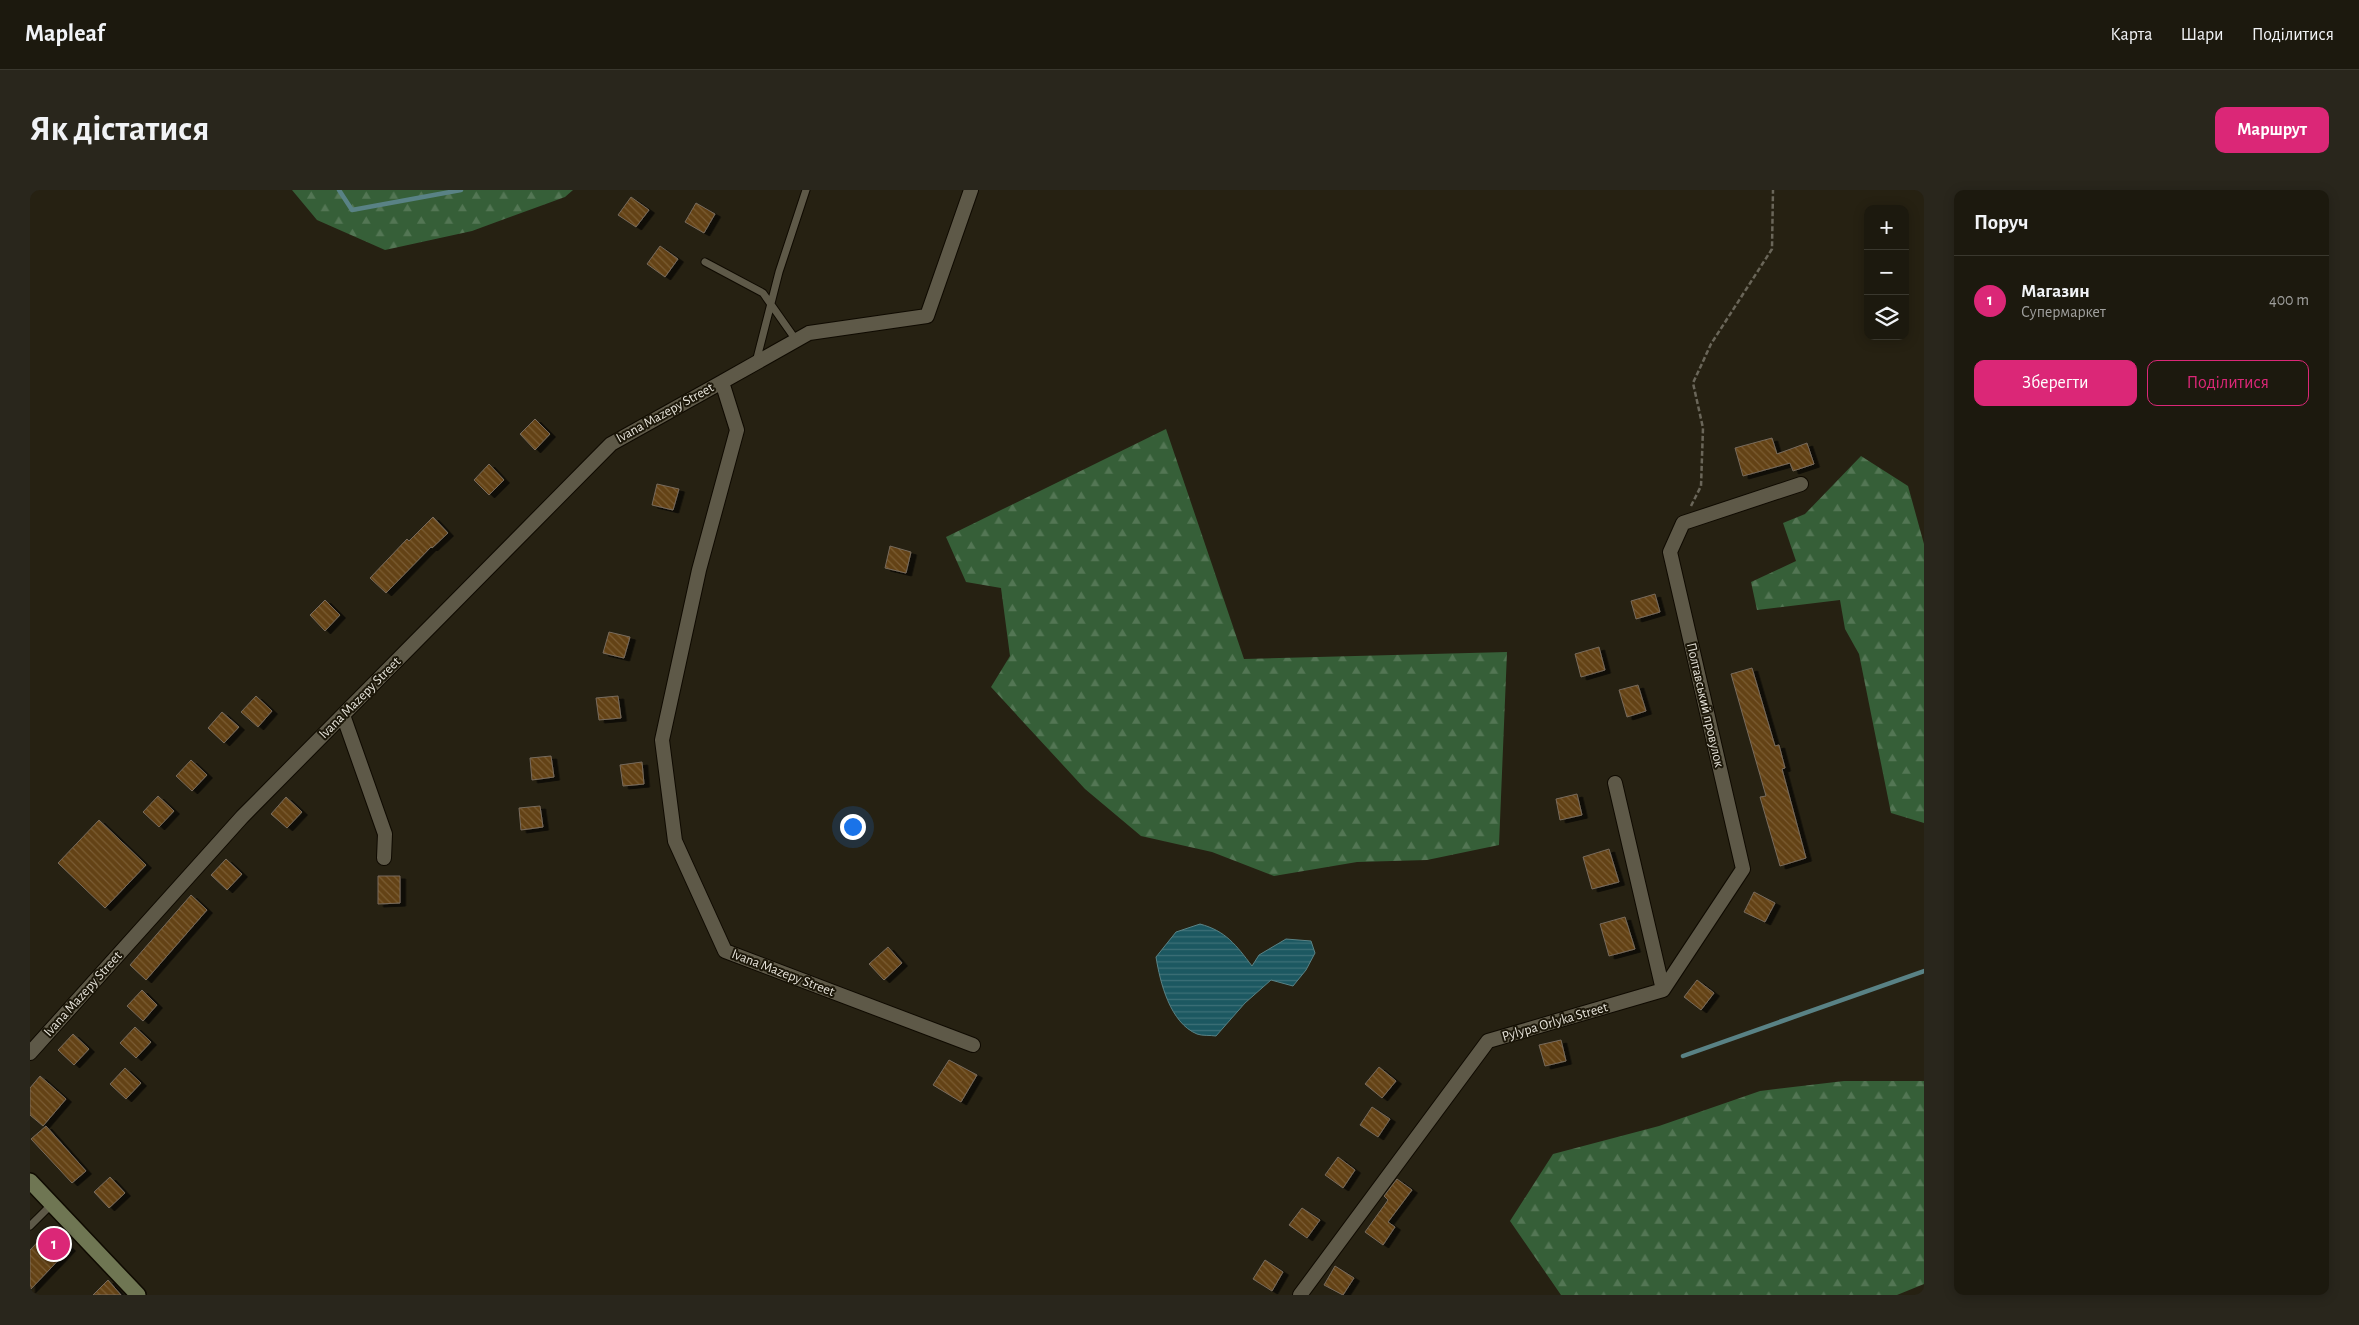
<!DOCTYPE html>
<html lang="uk">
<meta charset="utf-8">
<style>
:root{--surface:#1c190e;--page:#29261c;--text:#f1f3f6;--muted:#a0a09e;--line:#3a382e;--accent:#db2777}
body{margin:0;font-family:"Alegreya Sans",sans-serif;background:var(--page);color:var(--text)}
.controls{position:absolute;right:15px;top:15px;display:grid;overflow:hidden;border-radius:10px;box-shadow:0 2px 12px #0003}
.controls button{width:45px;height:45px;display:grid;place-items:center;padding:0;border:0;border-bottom:1px solid var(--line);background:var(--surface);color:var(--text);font:25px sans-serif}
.you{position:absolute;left:822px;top:636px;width:18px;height:18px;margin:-12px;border:4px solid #fff;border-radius:50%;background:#1a73e8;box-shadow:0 0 0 8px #1a73e833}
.badge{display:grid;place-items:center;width:32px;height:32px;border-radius:50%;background:var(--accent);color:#fff;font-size:16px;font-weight:700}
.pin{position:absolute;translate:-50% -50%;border:2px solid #fff;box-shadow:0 1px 5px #0006}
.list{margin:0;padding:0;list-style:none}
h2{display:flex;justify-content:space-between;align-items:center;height:65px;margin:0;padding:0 20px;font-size:21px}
h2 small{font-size:16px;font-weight:400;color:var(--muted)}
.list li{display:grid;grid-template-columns:32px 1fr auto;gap:15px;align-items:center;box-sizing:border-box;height:90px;padding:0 20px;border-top:1px solid var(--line)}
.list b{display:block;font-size:19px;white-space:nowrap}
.list p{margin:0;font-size:16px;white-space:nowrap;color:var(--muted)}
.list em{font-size:16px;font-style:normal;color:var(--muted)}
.actions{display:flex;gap:10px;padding:15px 20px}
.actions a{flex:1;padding:11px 0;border:1px solid var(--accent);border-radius:10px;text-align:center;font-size:18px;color:var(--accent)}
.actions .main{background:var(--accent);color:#fff}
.icon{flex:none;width:28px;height:28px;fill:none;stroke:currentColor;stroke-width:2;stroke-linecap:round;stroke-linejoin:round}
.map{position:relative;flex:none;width:1894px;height:1105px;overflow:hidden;border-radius:10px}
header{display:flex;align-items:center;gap:30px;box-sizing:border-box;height:70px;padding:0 25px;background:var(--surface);border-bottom:1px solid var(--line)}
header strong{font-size:24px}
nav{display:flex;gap:28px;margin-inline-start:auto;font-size:18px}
.intro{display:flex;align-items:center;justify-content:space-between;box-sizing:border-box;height:120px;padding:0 30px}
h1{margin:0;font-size:35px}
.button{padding:12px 22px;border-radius:10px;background:var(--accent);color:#fff;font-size:18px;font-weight:700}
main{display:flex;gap:30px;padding:0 30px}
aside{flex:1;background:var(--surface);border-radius:10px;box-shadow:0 2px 12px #0003}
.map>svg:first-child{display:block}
</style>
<header>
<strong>Mapleaf</strong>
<nav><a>Карта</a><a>Шари</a><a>Поділитися</a></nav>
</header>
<div class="intro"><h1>Як дістатися</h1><a class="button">Маршрут</a></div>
<main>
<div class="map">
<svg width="1894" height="1105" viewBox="0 0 1894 1105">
<defs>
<pattern id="forest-firs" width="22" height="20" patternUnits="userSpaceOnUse" patternTransform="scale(1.25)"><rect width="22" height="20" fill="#365f38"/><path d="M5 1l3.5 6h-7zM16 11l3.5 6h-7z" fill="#537654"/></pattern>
<pattern id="water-rules" width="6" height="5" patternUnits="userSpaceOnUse" patternTransform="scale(1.25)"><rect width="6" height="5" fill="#1c5861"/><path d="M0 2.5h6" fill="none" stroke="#3d7077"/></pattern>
<pattern id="building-back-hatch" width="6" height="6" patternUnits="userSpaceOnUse" patternTransform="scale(1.25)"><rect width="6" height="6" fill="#644213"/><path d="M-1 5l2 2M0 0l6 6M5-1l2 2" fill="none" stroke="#7a5d35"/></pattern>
<filter id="shadow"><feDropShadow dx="5.5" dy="3" stdDeviation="0" flood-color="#0009"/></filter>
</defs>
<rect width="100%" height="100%" fill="#262112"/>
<path fill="url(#forest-firs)" d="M 262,0 L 543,0 L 535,7 L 442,41 L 355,60 L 287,30 Z
M 1136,239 L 1214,469 L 1477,462 L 1469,655 L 1397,670 L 1327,672 L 1244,686 L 1182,662 L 1111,646 L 1055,599 L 961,497 L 980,466 L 971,398 L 936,392 L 916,347 Z
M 1831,266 L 1878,296 L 1894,354 L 1894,633 L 1861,623 L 1829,464 L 1815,439 L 1810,410 L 1727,420 L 1721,392 L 1766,371 L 1753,333 L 1775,324 Z
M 1814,891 L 1894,891 L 1894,1094 L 1867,1105 L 1531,1105 L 1480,1031 L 1523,964 L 1629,936 L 1730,901 Z"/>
<path fill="url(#water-rules)" stroke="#598285" d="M 1170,734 C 1196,741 1206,755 1222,776 L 1229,765 L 1256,749 L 1281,751 L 1285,763 L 1276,780 L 1263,796 L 1241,790 L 1215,813 L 1186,846 C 1180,845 1172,846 1167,844 C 1140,833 1130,792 1126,767 L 1146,742 Z"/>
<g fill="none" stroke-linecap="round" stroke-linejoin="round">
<path stroke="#598285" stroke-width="4.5" d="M 309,0 L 322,20 L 431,0
M 1653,866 L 1894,781"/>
</g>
<path fill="url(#building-back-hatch)" stroke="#786b5d" filter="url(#shadow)" d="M 601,7 L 619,20 L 606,37 L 588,25 Z
M 666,13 L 685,24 L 674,43 L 655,32 Z
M 630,56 L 648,69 L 635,87 L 617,74 Z
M 505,229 L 520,244 L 505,260 L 490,244 Z
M 1742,248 L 1747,264 L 1777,253 L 1784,274 L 1763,281 L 1760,273 L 1713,286 L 1705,258 Z
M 459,274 L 474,290 L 459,305 L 444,290 Z
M 627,294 L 649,299 L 643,320 L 622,315 Z
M 403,327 L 418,343 L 402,358 L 401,357 L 356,403 L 340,388 L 377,349 L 379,351 Z
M 860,356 L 881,362 L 876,383 L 855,378 Z
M 1625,404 L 1630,422 L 1606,429 L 1601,411 Z
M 295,410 L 310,425 L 295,441 L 280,425 Z
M 579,442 L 600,447 L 594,468 L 573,463 Z
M 1569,457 L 1575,480 L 1551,487 L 1545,464 Z
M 1722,478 L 1745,556 L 1749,555 L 1755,578 L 1752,579 L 1776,668 L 1750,676 L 1730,607 L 1736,606 L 1701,484 Z
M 1608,495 L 1616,521 L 1597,527 L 1589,500 Z
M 226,506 L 242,521 L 228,537 L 211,522 Z
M 588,506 L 591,528 L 569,530 L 566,508 Z
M 192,522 L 209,537 L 194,553 L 178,538 Z
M 521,566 L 524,587 L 502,590 L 500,568 Z
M 161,570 L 177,585 L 162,601 L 146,586 Z
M 612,572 L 614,594 L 593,596 L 590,575 Z
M 1547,604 L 1552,625 L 1530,630 L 1526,609 Z
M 128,606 L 144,621 L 129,637 L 113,622 Z
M 256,607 L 272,622 L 257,638 L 241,624 Z
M 510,616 L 513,637 L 491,640 L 489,618 Z
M 69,630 L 116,675 L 75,718 L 28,673 Z
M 1579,659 L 1589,692 L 1562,699 L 1553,667 Z
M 196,669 L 212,684 L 197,700 L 181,685 Z
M 348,686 L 370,686 L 370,713 L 348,714 Z
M 1724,702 L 1745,713 L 1735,732 L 1714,722 Z
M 161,705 L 177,720 L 116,790 L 100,775 Z
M 1595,727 L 1605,759 L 1579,766 L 1570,734 Z
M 858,757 L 872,773 L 854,790 L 839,774 Z
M 1667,790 L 1684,803 L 1671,820 L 1654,807 Z
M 112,800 L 127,815 L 113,831 L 97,816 Z
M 105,837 L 121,852 L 106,868 L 90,853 Z
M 43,844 L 59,859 L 44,875 L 28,860 Z
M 1531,850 L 1536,871 L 1515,876 L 1509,855 Z
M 919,870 L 947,885 L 931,912 L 903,895 Z
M 1349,877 L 1366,891 L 1352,908 L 1335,894 Z
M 95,878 L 111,893 L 96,909 L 80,894 Z
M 10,886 L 36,909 L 13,936 L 0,925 L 0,898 Z
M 1342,917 L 1360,929 L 1348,947 L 1330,935 Z
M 16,936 L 56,981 L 42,993 L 1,949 Z
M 1308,967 L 1325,980 L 1313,998 L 1295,985 Z
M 80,987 L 95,1003 L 79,1018 L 64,1002 Z
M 1367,989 L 1382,1000 L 1358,1032 L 1365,1037 L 1353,1055 L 1335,1042 L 1358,1010 L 1354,1006 Z
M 1272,1018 L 1290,1030 L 1277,1048 L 1259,1035 Z
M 20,1039 L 40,1058 L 0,1100 L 0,1060 Z
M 1235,1070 L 1253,1082 L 1242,1101 L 1223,1089 Z
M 1305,1076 L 1324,1088 L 1313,1105 L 1294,1095 Z
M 78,1090 L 91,1105 L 63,1105 Z"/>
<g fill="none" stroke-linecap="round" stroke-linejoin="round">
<g stroke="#0f0a01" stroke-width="9">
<path id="lane" d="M 675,72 L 733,103 L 766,150
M 726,172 L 749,82 L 776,0
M 0,1036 L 22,1014"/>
</g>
<g stroke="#0f0a01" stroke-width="16">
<path id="street" d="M 692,192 L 779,143 L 897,126 L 941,0
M 313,525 L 355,644 L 354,668
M 1633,800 L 1713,679 L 1640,362 L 1653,333 L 1771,294
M 0,863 L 212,627 L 581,254 L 692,192 L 707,240 L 669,380 L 632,550 L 645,651 L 695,761 L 943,855
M 1270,1105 L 1458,851 L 1633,800 L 1585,593"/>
</g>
<g stroke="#0f0a01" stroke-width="18">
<path id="secondary" d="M 0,991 L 108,1105"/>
</g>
<path stroke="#6a6659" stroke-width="2.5" stroke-dasharray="5 2.5" stroke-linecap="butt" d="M 1661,316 L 1671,296 L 1673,238 L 1663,193 L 1681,154 L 1742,59 L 1743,0"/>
<use href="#lane" stroke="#5e5948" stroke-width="7"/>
<use href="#street" stroke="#5e5948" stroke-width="14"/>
<use href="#secondary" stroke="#6f7653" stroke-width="15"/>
</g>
<g text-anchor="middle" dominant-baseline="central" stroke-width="4" stroke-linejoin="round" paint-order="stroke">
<g font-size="14" fill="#e6e3da" stroke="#1c1709">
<text transform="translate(635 223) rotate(-29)">Ivana Mazepy Street</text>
<text transform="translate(330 508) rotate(-45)">Ivana Mazepy Street</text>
<text transform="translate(1675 515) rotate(77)">Полтавський провулок</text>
<text transform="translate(753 783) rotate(21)">Ivana Mazepy Street</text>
<text transform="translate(53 804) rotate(-48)">Ivana Mazepy Street</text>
<text transform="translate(1525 832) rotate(-16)">Pylypa Orlyka Street</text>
</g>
</g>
</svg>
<div class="controls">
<button>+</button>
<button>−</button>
<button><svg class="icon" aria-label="layers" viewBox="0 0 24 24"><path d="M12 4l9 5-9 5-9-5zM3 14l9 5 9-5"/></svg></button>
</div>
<div class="you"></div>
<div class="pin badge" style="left:24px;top:1054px">1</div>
</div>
<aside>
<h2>Поруч<small></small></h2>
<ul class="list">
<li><span class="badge">1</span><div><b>Магазин</b><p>Супермаркет</p></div><em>400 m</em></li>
</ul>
<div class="actions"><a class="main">Зберегти</a><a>Поділитися</a></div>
</aside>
</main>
